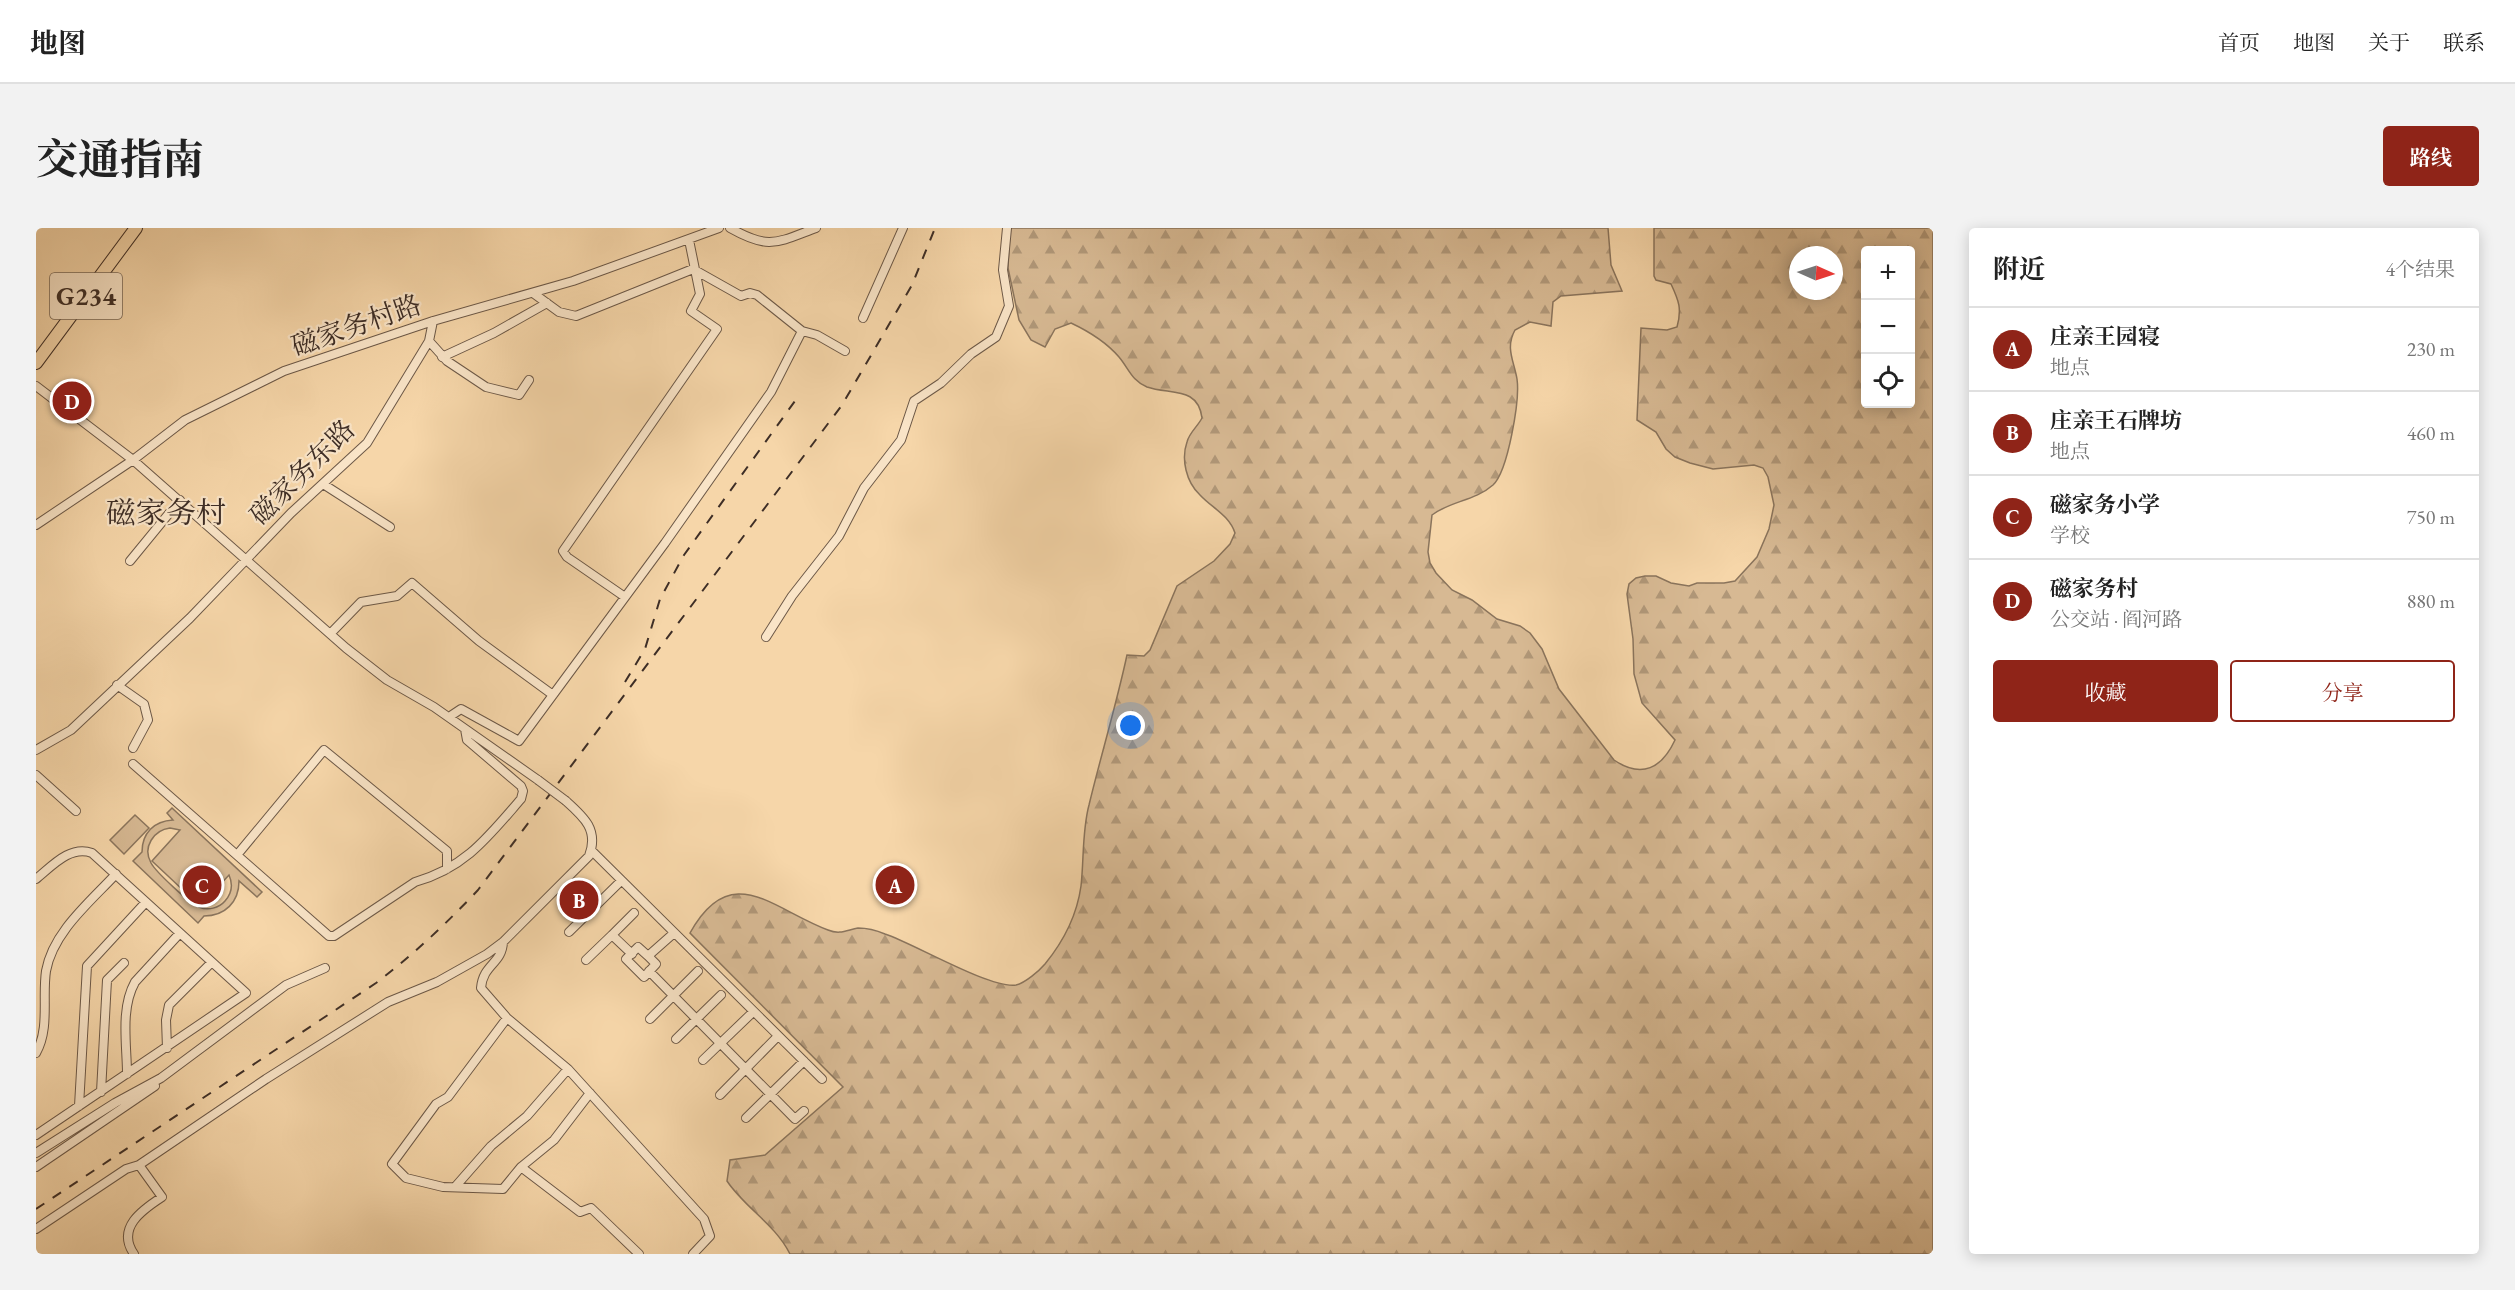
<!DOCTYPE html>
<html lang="zh">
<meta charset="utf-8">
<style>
:root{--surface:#fff;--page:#f2f2f2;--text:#222;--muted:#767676;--line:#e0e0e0;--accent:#8f2418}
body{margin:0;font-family:"EB Garamond","Noto Serif SC",serif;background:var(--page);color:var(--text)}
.controls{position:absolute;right:18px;top:18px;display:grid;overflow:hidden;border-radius:6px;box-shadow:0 3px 15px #0003}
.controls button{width:54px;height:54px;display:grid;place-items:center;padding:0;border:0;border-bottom:2px solid var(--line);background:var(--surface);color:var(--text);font:30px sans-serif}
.compass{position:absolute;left:1753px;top:18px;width:54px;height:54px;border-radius:50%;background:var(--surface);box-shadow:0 3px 15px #0003;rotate:93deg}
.you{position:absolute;left:1095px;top:498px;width:21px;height:21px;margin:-15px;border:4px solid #fff;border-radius:50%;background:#1a73e8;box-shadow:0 0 0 9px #1a73e833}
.badge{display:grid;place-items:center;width:39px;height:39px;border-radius:50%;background:var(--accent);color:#fff;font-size:20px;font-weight:700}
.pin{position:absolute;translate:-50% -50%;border:3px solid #fff;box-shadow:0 2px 6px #0006}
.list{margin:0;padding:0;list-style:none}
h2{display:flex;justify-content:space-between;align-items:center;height:78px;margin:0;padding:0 24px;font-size:26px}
h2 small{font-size:20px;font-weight:400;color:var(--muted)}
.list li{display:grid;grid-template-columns:39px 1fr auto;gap:18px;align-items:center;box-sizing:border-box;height:84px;padding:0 24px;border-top:2px solid var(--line)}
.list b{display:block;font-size:22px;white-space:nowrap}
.list p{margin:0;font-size:20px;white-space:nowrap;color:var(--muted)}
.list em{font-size:20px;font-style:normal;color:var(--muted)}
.actions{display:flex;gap:12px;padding:18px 24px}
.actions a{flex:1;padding:14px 0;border:2px solid var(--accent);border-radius:6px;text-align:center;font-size:21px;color:var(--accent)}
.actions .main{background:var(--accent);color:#fff}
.icon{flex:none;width:33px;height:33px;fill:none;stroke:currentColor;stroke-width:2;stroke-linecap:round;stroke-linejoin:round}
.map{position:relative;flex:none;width:1897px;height:1026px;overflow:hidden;border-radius:6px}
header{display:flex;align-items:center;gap:36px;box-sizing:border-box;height:84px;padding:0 30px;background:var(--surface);border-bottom:2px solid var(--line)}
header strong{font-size:28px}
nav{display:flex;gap:33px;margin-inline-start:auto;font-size:21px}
.intro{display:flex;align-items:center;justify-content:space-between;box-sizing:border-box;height:144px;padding:0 36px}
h1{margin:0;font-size:42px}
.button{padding:15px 27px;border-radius:6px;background:var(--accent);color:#fff;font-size:21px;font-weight:700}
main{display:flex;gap:36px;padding:0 36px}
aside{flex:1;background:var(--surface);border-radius:6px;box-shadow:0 3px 15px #0003}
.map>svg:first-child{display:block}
</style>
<header>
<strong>地图</strong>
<nav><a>首页</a><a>地图</a><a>关于</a><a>联系</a></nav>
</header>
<div class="intro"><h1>交通指南</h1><a class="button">路线</a></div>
<main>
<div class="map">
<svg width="1897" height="1026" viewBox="0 0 1897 1026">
<defs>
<pattern id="forest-firs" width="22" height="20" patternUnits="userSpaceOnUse" patternTransform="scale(1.5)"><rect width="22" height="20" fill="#d7b993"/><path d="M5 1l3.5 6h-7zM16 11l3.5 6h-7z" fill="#b09778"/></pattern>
</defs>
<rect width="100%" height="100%" fill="#f6d6a9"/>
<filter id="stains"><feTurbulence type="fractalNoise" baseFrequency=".00333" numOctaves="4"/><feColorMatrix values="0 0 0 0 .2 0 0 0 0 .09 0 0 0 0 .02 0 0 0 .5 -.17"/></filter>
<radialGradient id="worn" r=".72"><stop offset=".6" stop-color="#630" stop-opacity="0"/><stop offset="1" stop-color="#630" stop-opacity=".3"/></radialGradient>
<path fill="url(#forest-firs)" stroke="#8a745c" stroke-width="1.5" fill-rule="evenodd" d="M 974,0 L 1572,0 L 1575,37 L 1586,63 L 1525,68 L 1517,74 L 1515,98 L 1494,94 L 1479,102 C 1469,120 1478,133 1481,151 C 1484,172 1472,243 1457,257 C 1439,273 1414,273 1396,287 L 1392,324 L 1394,335 L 1400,345 L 1416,362 L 1436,372 L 1461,391 L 1484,398 L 1494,405 L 1506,421 L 1523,461 L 1578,532 C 1606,551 1626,540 1639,512 L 1606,475 L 1598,446 L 1597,411 L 1591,366 L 1593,356 L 1600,350 L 1609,348 L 1620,348 L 1635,355 L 1653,358 L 1661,355 L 1688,355 L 1699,353 L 1721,329 L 1733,301 L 1738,277 L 1732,249 L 1727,240 L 1718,237 L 1677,241 L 1654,235 L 1639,229 L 1630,221 L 1620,204 L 1601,192 L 1605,100 L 1631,102 L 1641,99 C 1646,81 1643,73 1635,56 L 1620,52 L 1618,48 L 1618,0 L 1897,0 L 1897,1026 L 754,1026 C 739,996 709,980 691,953 L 694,932 L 729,927 L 807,859 L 654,705 C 695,631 736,681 792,702 C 804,707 811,702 822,700 C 830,700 842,703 849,706 C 877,715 954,761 980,757 C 989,755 1003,743 1009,736 C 1027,714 1041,687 1045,658 C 1048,632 1046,603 1053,577 C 1065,527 1080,478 1091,427 L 1108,428 L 1114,422 L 1141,358 L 1178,333 L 1194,316 L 1199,305 C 1193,287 1176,280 1164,267 C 1150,254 1145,231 1151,214 C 1153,205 1162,198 1166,190 C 1162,158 1134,167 1111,159 C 1096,153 1093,141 1083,129 C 1071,115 1052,103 1035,95 L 1019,101 L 1009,119 L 995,112 L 983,92 L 972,40 ZM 1830,22 L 1874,22 L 1874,176 L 1830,176 ZM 1762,27 L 1798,27 L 1798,63 L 1762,63 Z"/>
<path fill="#d7b993" stroke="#8a745c" stroke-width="1.5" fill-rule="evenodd" d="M 136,580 L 226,664 L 221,669 L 203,653 C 203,674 189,688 168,688 L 162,695 L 97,633 L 106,624 C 106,605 118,593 137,592 L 131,585 ZM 134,600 L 144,602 L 116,633 L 164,678 L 193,647 C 197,656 196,665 189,673 C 183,680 172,683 163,679 C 153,675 120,644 115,635 C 106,619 118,602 134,600 Z
M 99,587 L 113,600 L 88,626 L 74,612 Z"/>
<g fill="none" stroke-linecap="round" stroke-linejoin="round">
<g stroke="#6c5847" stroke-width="10">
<path id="minor" d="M 694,0 C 733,22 740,15 780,0
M 497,65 L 523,84 L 540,88 L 657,41 L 705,68 L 714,65 L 721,67 L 766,103 L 781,107 L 809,123
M 827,90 L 867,0
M 393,113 L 411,133 L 450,159 L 483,167 L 493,152
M 406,129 L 458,105 L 511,75
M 0,158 L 97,232 L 310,420 L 351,452 L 398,479 L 502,552
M 287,256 L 354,299
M 0,297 L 97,232 L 149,192 L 248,143 L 397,93 L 537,53 L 683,0
M 94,333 L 144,272
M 589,369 L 531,329 L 527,323 L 681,101 L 655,83 L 664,66 L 653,12
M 294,406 L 325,374 L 361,368 L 376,355 L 443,413 L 517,467
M 730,409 L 756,368 L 803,308 L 828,260 L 865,212 L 878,173 L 905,155 L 935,126 L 960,109 L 973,78 L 967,42 L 971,0
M 81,457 L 108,476 L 112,492 L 97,520
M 413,489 L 425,481 L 483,513 L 629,315 L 735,164 L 766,103
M 0,522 L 35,502 L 154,390 L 255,285 L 331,215 L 393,113 L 397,93
M 97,536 L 293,708 L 298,708 L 379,654 C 429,640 452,609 485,571 L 487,563 L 485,558 L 431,512 L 429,501
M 0,547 L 40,583
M 556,623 L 786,851
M 201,627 L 288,522 L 411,623 L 411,641
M 0,651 C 16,638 34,617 56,625 L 210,765 L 0,907
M 533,704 L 585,653
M 467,714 C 466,736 447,736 445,760 L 471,790 L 532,841 L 668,991 L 674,1008 L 657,1026
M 596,726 L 576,707 L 598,685
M 612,728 L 602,719 L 590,731 L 608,749 L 620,736 L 612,728 L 638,705
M 550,732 L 576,707
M 613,743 L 759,891 L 768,883
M 471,790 L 412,869 L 400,876 L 356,936 L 370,950 L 407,959 L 467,961 L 485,939 L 544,984 L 555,980 L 603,1026
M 614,791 L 662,743
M 640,811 L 685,767
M 131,820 L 130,792 L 133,777 L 176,734
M 0,825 C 14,800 6,770 10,743 C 17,704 54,674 80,646
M 667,832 L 717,784
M 91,846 C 91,817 84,781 99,754 L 144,705
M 65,864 L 71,752 L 88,735
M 684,867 L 742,808
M 43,878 L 51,738 L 110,674
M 710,890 L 768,833
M 0,925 L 79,875 L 125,850 L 250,757 L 289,740
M 0,939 L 119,858
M 485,939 L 518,912 L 554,865
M 419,959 L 455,918 L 491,888 L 532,841
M 0,1001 L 90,941 L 103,937 L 230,851 L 352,774 L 401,754 L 451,726 L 467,714 L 553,628 C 563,602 548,589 530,573
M 98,1026 C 80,1000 106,982 126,969 L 103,937"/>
</g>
<g stroke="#3e2e26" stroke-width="14">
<path id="highway" d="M 0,135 L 100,0"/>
</g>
<use href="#minor" stroke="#f9e4c7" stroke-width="8"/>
<use href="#highway" stroke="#f6d6a9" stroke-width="12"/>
<path stroke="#3e2e26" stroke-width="2" stroke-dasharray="10 10" stroke-linecap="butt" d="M 589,454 L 609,421 L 624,371 L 648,327 L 764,166
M 0,981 L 340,755 C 377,727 410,696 442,662 L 806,177 L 876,57 L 899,0"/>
<g stroke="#6c5847" stroke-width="10" stroke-linecap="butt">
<path id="minor-bridge" d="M 502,552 L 530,573"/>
</g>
<use href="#minor-bridge" stroke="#f9e4c7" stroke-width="8"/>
</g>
<g text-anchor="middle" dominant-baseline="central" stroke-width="4.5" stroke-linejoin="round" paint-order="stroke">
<rect fill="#f9e4c7" stroke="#766556" stroke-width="1.5" x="14" y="45" width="72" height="46" rx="4.5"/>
<g font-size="26" font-weight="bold" fill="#3e2e26">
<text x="50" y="68">G234</text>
</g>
<g font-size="27" fill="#3e2e26" stroke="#f9e4c7">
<text transform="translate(320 97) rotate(-19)">磁家务村路</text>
<text transform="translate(266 244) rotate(-45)">磁家务东路</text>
</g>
<g font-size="30" fill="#3e2e26" stroke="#f9e4c7">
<text x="130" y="284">磁家务村</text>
</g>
</g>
<rect width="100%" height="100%" filter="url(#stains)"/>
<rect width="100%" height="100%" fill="url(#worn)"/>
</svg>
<div class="controls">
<button>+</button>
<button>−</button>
<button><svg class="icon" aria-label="locate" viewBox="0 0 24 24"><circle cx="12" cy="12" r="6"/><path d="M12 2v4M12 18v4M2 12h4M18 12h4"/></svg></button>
</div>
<svg class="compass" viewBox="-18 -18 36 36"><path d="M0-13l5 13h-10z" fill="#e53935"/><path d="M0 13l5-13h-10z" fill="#767676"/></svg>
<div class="you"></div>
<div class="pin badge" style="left:859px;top:657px">A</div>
<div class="pin badge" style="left:543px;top:672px">B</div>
<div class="pin badge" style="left:166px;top:657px">C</div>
<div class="pin badge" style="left:36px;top:173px">D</div>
</div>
<aside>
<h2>附近<small>4个结果</small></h2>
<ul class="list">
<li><span class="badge">A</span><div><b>庄亲王园寝</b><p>地点</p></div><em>230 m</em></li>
<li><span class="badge">B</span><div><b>庄亲王石牌坊</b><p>地点</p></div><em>460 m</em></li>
<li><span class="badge">C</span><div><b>磁家务小学</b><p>学校</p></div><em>750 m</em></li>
<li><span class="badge">D</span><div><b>磁家务村</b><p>公交站 · 阎河路</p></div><em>880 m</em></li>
</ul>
<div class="actions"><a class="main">收藏</a><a>分享</a></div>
</aside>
</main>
